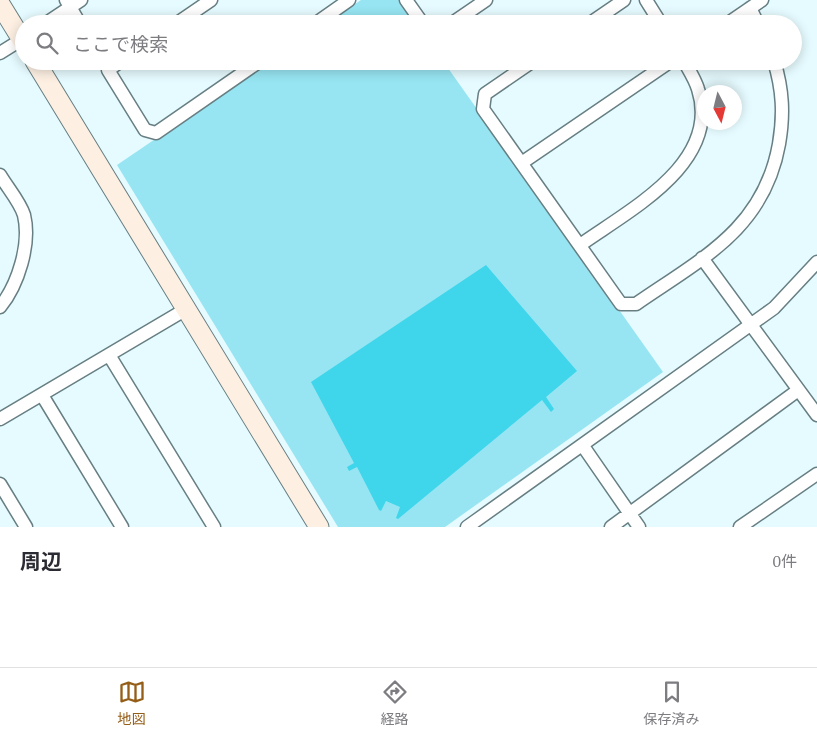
<!DOCTYPE html>
<html lang="ja">
<meta charset="utf-8">
<style>
:root{--surface:#fff;--page:#f2f2f3;--text:#2b2b33;--muted:#7c7c81;--line:#e1e1e2;--accent:#955e18}
body{margin:0;font-family:"PT Serif","Noto Sans JP",serif;background:var(--page);color:var(--text)}
.compass{position:absolute;left:697px;top:85px;width:45px;height:45px;border-radius:50%;background:var(--surface);box-shadow:0 2px 12px #0003;rotate:173deg}
.list{margin:0;padding:0;list-style:none}
h2{display:flex;justify-content:space-between;align-items:center;height:65px;margin:0;padding:0 20px;font-size:21px}
h2 small{font-size:16px;font-weight:400;color:var(--muted)}
.icon{flex:none;width:28px;height:28px;fill:none;stroke:currentColor;stroke-width:2;stroke-linecap:round;stroke-linejoin:round}
.map{position:relative;flex:none;width:817px;height:527px;overflow:hidden}
.search{position:absolute;background:var(--surface);box-shadow:0 2px 12px #0003;left:15px;right:15px;top:15px;height:55px;display:flex;align-items:center;gap:12px;box-sizing:border-box;padding:0 18px;border-radius:28px;color:var(--muted);font-size:19px}
.sheet{height:140px;background:var(--surface)}
nav{display:flex;justify-content:space-around;align-items:center;box-sizing:border-box;height:70px;border-top:1px solid var(--line);background:var(--surface);font-size:14px;color:var(--muted)}
nav a{display:grid;justify-items:center;gap:2px}
nav .on{color:var(--accent)}
.map>svg:first-child{display:block}
</style>
<div class="map">
<svg width="817" height="527" viewBox="0 0 817 527">
<rect width="100%" height="100%" fill="#e6fbff"/>
<path fill="#97e5f2" d="M 361,0 L 399,0 L 416,24 L 325,24 Z
M 270,61 L 443,61 L 663,372 L 445,527 L 338,527 L 117,165 Z"/>
<path fill="#3fd6ec" d="M 486,265 L 577,371 L 546,397 L 554,409 L 551,412 L 542,400 L 398,519 L 396,518 L 400,507 L 386,501 L 381,511 L 379,510 L 357,467 L 349,471 L 347,467 L 354,463 L 311,382 Z"/>
<g fill="none" stroke-linecap="round" stroke-linejoin="round">
<g stroke="#677f83" stroke-width="15">
<path id="street" d="M 66,0 L 80,24
M 406,0 L 423,24
M 646,0 L 661,24
M 750,8 L 758,24
M 45,24 L 81,0
M 176,24 L 211,0
M 315,24 L 349,0
M 451,24 L 486,0
M 589,24 L 624,0
M 727,24 L 762,0
M 0,53 L 24,38
M 121,61 L 108,70 L 145,130 L 156,133 L 260,61
M 533,61 L 485,94 L 483,109 L 621,304 L 636,304 C 701,259 764,229 779,144 C 784,115 783,90 774,61
M 523,162 L 671,61
M 0,175 C 7,187 20,202 24,215 C 31,244 18,285 0,307
M 580,245 C 629,210 722,163 698,89 C 695,79 689,70 684,61
M 702,258 L 817,415
M 109,355 L 214,527
M 42,395 L 122,527
M 0,419 L 188,308
M 583,446 L 639,527
M 0,484 L 26,527
M 467,527 L 774,308 L 817,262
M 611,527 L 797,391
M 740,527 L 817,474"/>
</g>
<g stroke="#677f83" stroke-width="21">
<path id="secondary" d="M 0,4 L 24,43
M 35,61 L 319,527"/>
</g>
<use href="#street" stroke="#fff" stroke-width="12"/>
<use href="#secondary" stroke="#fdf0e3" stroke-width="19"/>
</g>
</svg>
<svg class="compass" viewBox="-18 -18 36 36"><path d="M0-13l5 13h-10z" fill="#e53935"/><path d="M0 13l5-13h-10z" fill="#7c7c81"/></svg>
<div class="search"><svg class="icon" aria-label="search" viewBox="0 0 24 24"><circle cx="10" cy="10" r="6"/><path d="M15 15l6 6"/></svg>ここで検索</div>
</div>
<section class="sheet">
<h2>周辺<small>0件</small></h2>
<ul class="list">
</ul>
</section>
<nav>
<a class="on"><svg class="icon" aria-label="map" viewBox="0 0 24 24"><path d="M3 6l6-2 6 2 6-2v14l-6 2-6-2-6 2zM9 4v14M15 6v14"/></svg>地図</a>
<a><svg class="icon" aria-label="directions" viewBox="0 0 24 24"><path d="M12 3l9 9-9 9-9-9zM9 14v-3h6M13 9l2 2-2 2"/></svg>経路</a>
<a><svg class="icon" aria-label="saved" viewBox="0 0 24 24"><path d="M7 4h10v16l-5-4-5 4z"/></svg>保存済み</a>
</nav>
